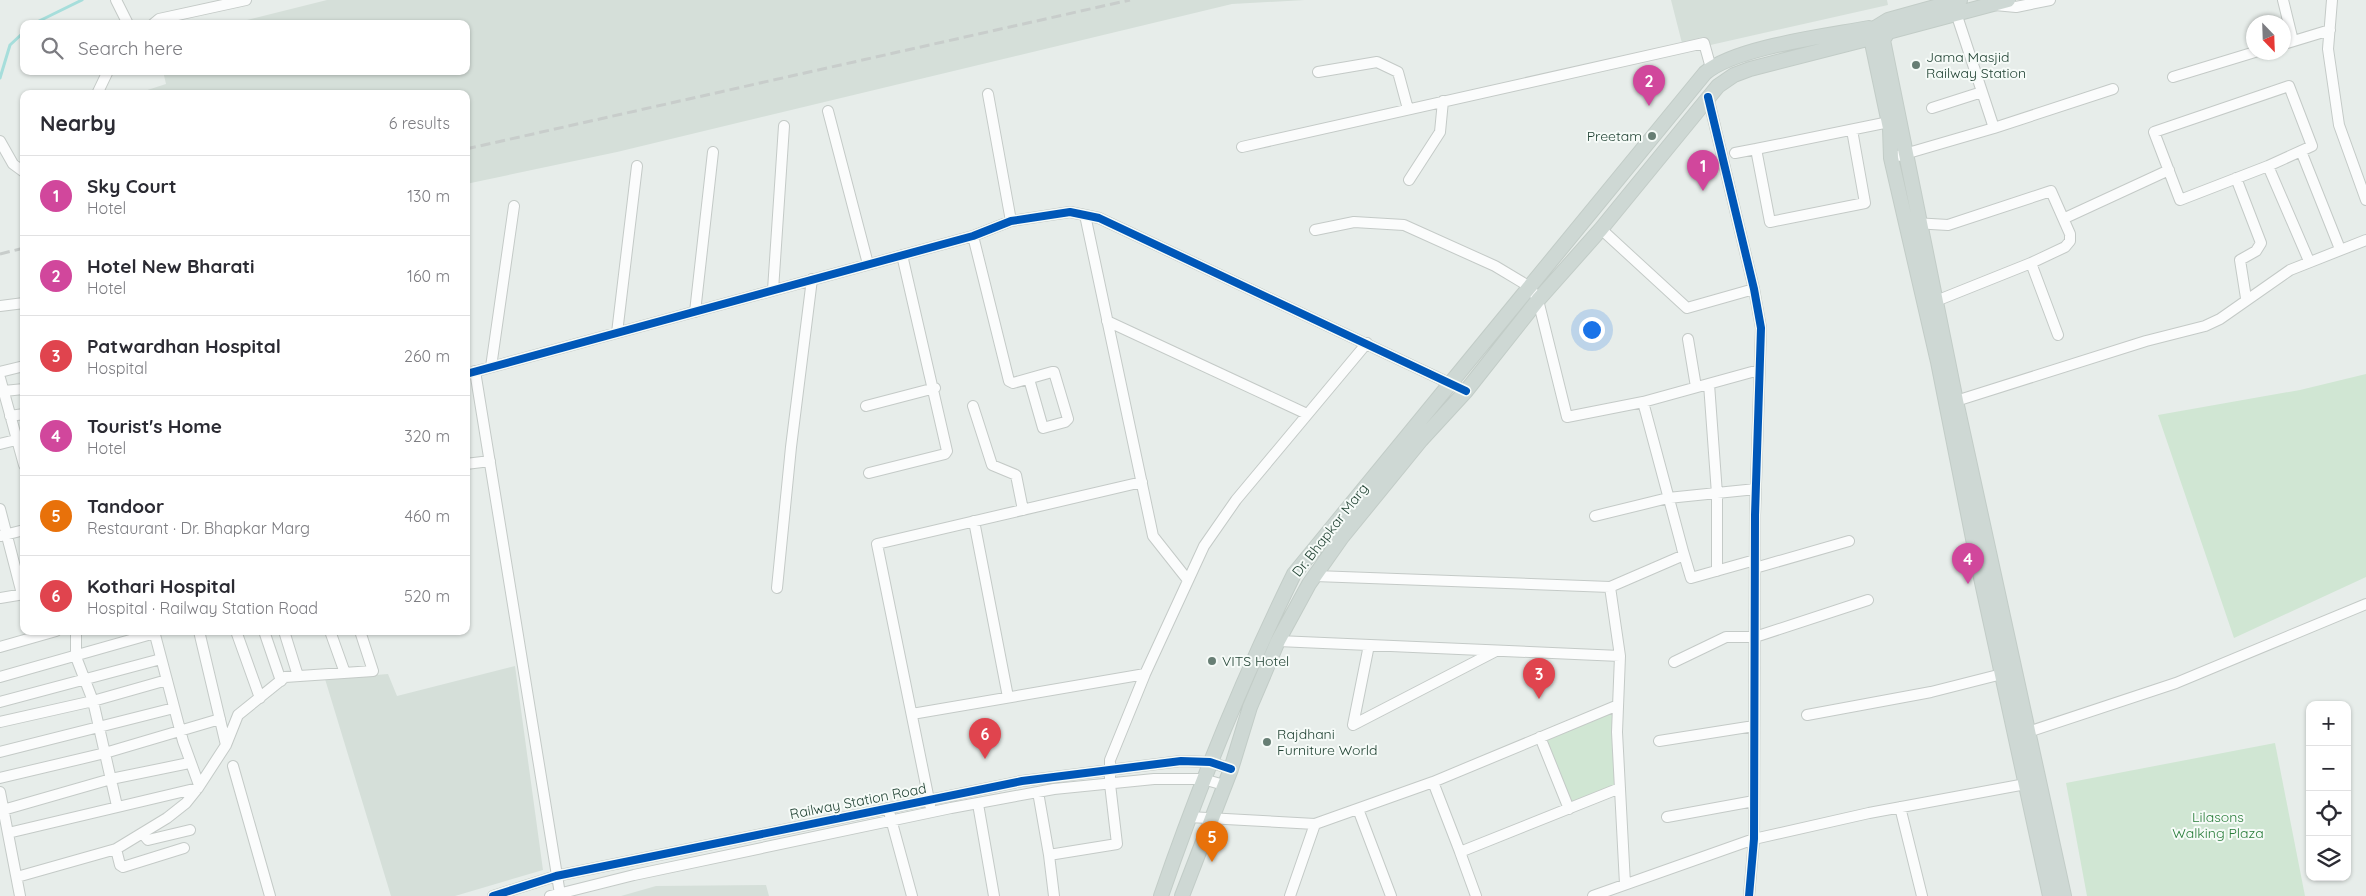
<!DOCTYPE html>
<meta charset="utf-8">
<style>
:root{--surface:#fff;--page:#f7f7f7;--text:#2b2b33;--muted:#7c7c81;--line:#e1e1e2;--accent:#677e74}
body{margin:0;font-family:Quicksand,sans-serif;background:var(--page);color:var(--text)}
.controls{position:absolute;right:15px;bottom:15px;display:grid;overflow:hidden;border-radius:10px;box-shadow:0 1px 4px #0004}
.controls button{width:45px;height:45px;display:grid;place-items:center;padding:0;border:0;border-bottom:1px solid var(--line);background:var(--surface);color:var(--text);font:25px sans-serif}
.compass{position:absolute;left:2246px;top:15px;width:45px;height:45px;border-radius:50%;background:var(--surface);box-shadow:0 1px 4px #0004;rotate:157deg}
.you{position:absolute;left:1591px;top:329px;width:18px;height:18px;margin:-12px;border:4px solid #fff;border-radius:50%;background:#1a73e8;box-shadow:0 0 0 8px #1a73e833}
.badge{display:grid;place-items:center;width:32px;height:32px;border-radius:50%;background:var(--accent);color:#fff;font-size:16px;font-weight:700}
.pin{position:absolute;translate:-50% -41px;filter:drop-shadow(0 1px 2px #0008)}
.pin::after{content:'';position:absolute;top:26px;width:18px;height:15px;background:inherit;clip-path:polygon(0 0,100% 0,50% 100%)}
.list{margin:0;padding:0;list-style:none}
h2{display:flex;justify-content:space-between;align-items:center;height:65px;margin:0;padding:0 20px;font-size:21px}
h2 small{font-size:16px;font-weight:400;color:var(--muted)}
.list li{display:grid;grid-template-columns:32px 1fr auto;gap:15px;align-items:center;box-sizing:border-box;height:80px;padding:0 20px;border-top:1px solid var(--line)}
.list b{display:block;font-size:19px;white-space:nowrap}
.list p{margin:0;font-size:16px;white-space:nowrap;color:var(--muted)}
.list em{font-size:16px;font-style:normal;color:var(--muted)}
.icon{flex:none;width:28px;height:28px;fill:none;stroke:currentColor;stroke-width:2;stroke-linecap:round;stroke-linejoin:round}
.map{position:relative;flex:none;width:2366px;height:896px;overflow:hidden}
.search{position:absolute;background:var(--surface);box-shadow:0 1px 4px #0004;left:20px;top:20px;width:450px;height:55px;display:flex;align-items:center;gap:12px;box-sizing:border-box;padding:0 18px;border-radius:10px;color:var(--muted);font-size:19px}
.panel{position:absolute;background:var(--surface);box-shadow:0 1px 4px #0004;left:20px;top:90px;width:450px;height:545px;border-radius:10px}
.map>svg:first-child{display:block}
</style>
<div class="map">
<svg width="2366" height="896" viewBox="0 0 2366 896">
<rect width="100%" height="100%" fill="#e7edea"/>
<path fill="#d5dfd9" d="M 327,0 L 1305,0 L 1232,4 L 617,152 L 466,184 L 466,94 L 135,94 L 166,84 L 163,71 L 466,71 L 466,24 L 231,24 Z
M 1671,0 L 1887,0 L 1888,5 L 1684,51 Z
M 515,666 L 543,870 L 455,896 L 391,896 L 325,679 L 388,674 L 397,696 Z
M 766,885 L 769,896 L 621,896 L 656,886 Z"/>
<path fill="#d0e6d3" d="M 2366,374 L 2366,577 L 2234,638 L 2158,415 L 2300,390 Z
M 1613,712 L 1616,786 L 1572,803 L 1545,739 Z
M 2275,743 L 2305,896 L 2087,896 L 2066,783 Z"/>
<g fill="none" stroke-linecap="round" stroke-linejoin="round">
<path stroke="#a6dedb" stroke-width="3" d="M 33,24 L 82,0
M 0,78 L 10,45 L 24,32"/>
<g stroke="#c4cac7" stroke-width="12">
<path id="minor" d="M 116,0 L 128,24
M 2283,0 L 2293,41
M 2332,0 L 2328,49 L 2339,125 L 2366,200
M 1995,5 L 2016,7 L 2050,0
M 1956,13 L 1994,128
M 153,24 L 159,19 L 246,0
M 2284,44 L 2330,30
M 1318,72 L 1377,62 L 1398,72 L 1408,109
M 2173,77 L 2255,52
M 2289,86 L 2312,146 L 2268,166 L 2180,200 L 2154,132 Z
M 97,94 L 108,71
M 988,94 L 1011,221
M 1708,97 L 1754,289 L 1761,328 L 1755,515 L 1754,839 L 1749,896
M 1932,108 L 1982,92
M 828,111 L 868,264
M 1852,130 L 1865,203 L 1770,222 L 1756,149 L 1889,122
M 0,141 L 13,164 L 24,172
M 1242,147 L 1704,43 L 1711,68
M 2301,151 L 2340,249
M 1735,153 L 1756,149
M 1891,158 L 1994,128 L 2113,89
M 2268,166 L 2309,261
M 2236,178 L 2261,243 L 2256,251 L 2240,260 L 2246,298
M 1409,180 L 1440,132 L 1443,101
M 1085,215 L 1153,536 L 1187,579
M 2065,218 L 2169,170
M 1914,223 L 1948,225 L 2051,191 L 2070,234 L 2070,241 L 2065,247 L 2031,263 L 1931,303
M 1601,229 L 1687,308 L 1754,289
M 1315,230 L 1354,222 L 1404,225 L 1495,266 L 1530,287 L 1538,300 L 1567,417 L 1643,402 L 1759,370
M 973,236 L 1009,381 L 1013,383 L 1052,372 L 1054,372 L 1068,419 L 1065,422 L 1043,428 L 1029,379
M 2031,263 L 2058,335
M 773,290 L 784,126
M 0,306 L 24,303
M 695,312 L 713,152
M 1107,321 L 1307,414
M 617,333 L 637,166
M 1688,339 L 1696,387
M 491,367 L 514,206
M 475,371 L 560,894
M 0,372 L 24,366
M 466,374 L 973,236 L 1011,221 L 1070,212 L 1099,218 L 1466,391
M 0,378 L 24,465
M 1709,384 L 1717,494 L 1717,571
M 4,391 L 24,389
M 1956,401 L 2146,341 L 2205,326 L 2220,319 L 2290,270 L 2366,240
M 866,406 L 935,388
M 973,406 L 992,465 L 1016,475 L 1023,510
M 10,416 L 24,414
M 0,444 L 24,438
M 466,464 L 490,461
M 869,473 L 945,454 L 947,451 L 902,255
M 0,509 L 22,594
M 1595,516 L 1668,498 L 1756,489
M 974,521 L 1008,697
M 1,536 L 24,530
M 1682,548 L 1691,578 L 1755,560
M 1755,568 L 1849,541
M 1315,576 L 1610,587 L 1684,555 L 1643,402
M 1610,587 L 1620,656 L 1617,732 L 1625,884
M 777,588 L 791,447 L 812,279
M 0,598 L 24,594
M 76,631 L 76,657 L 93,701 L 117,806
M 154,631 L 183,741 L 199,785
M 199,631 L 226,745
M 236,631 L 260,698
M 264,631 L 281,681
M 284,631 L 298,676
M 330,631 L 345,673
M 1278,641 L 1620,656
M 1369,645 L 1353,725 L 1496,651
M 0,647 L 56,631
M 1674,662 L 1726,637 L 1755,637 L 1868,600
M 0,677 L 155,633
M 0,702 L 161,659
M 912,714 L 1145,674 L 1204,546 L 1236,500 L 1367,343
M 1807,715 L 1931,692 L 2002,674
M 0,722 L 93,701 L 167,680
M 2028,732 L 2176,683 L 2366,604
M 1540,737 L 1569,809
M 1659,741 L 1754,726
M 0,752 L 174,708
M 233,766 L 270,896
M 0,778 L 105,753 L 220,719
M 1433,782 L 1462,857
M 0,792 L 20,896
M 1038,792 L 1049,855 L 1117,844 L 1110,784 L 1110,760 L 1145,674
M 978,804 L 994,896
M 930,805 L 877,544 L 1142,482
M 1900,807 L 1922,896
M 888,808 L 912,896
M 1358,809 L 1391,896
M 3,810 L 111,779 L 189,763
M 1189,817 L 1315,824 L 1433,782 L 1618,705
M 1667,817 L 1754,801
M 8,833 L 198,788
M 143,834 L 148,840 L 190,830
M 116,849 L 120,865 L 123,867 L 184,848
M 1049,855 L 1054,896
M 17,877 L 116,849 L 167,818 L 186,803 L 198,788 L 226,745 L 238,715 L 285,677 L 373,671 L 360,631
M 493,896 L 556,876 L 1022,781 L 1181,761 L 1210,762 L 1231,769
M 550,896 L 634,875 L 951,808 L 1054,789 L 1154,779 L 1203,779 L 1224,785
M 1290,896 L 1315,824
M 1476,896 L 1460,852 L 1620,788
M 1593,896 L 1754,839 L 1869,813 L 2031,783"/>
</g>
<g stroke="#c2ccc7" stroke-width="16">
<path id="major" d="M 1960,0 L 1888,20 L 1875,28 L 1871,38 L 1890,128 L 1891,158 L 1938,362 L 1978,564 L 2050,896
M 2008,0 L 1888,32 L 1883,40 L 1956,401 L 2064,896
M 1161,896 C 1199,786 1243,678 1294,574 L 1705,73 C 1736,47 1827,36 1869,28 L 1888,32
M 1182,896 L 1231,769 L 1250,707 L 1278,641 L 1309,584 L 1342,537 L 1421,440 L 1466,391 L 1538,300 L 1601,229 L 1718,86 L 1734,75 L 1750,69 L 1871,38 L 1883,40"/>
</g>
<use href="#minor" stroke="#fbfcfc" stroke-width="10"/>
<use href="#major" stroke="#ced8d4" stroke-width="14"/>
<path stroke="#c8cdcb" stroke-width="3" stroke-dasharray="10 5" stroke-linecap="butt" d="M 466,149 L 1130,0
M 0,254 L 24,248"/>
<g stroke="#f6fbf8" stroke-width="11">
<path id="cycleway" d="M 1708,97 L 1754,289 L 1761,328 L 1755,515 L 1754,839 L 1749,896
M 466,374 L 973,236 L 1011,221 L 1070,212 L 1099,218 L 1466,391
M 493,896 L 556,876 L 1022,781 L 1181,761 L 1210,762 L 1231,769"/>
</g>
<use href="#cycleway" stroke="#0057b8" stroke-width="8"/>
</g>
<g fill="#677e74" stroke="#f6fbf8" stroke-width="2">
<circle cx="1916" cy="65" r="5"/>
<circle cx="1652" cy="136" r="5"/>
<circle cx="1212" cy="661" r="5"/>
<circle cx="1267" cy="742" r="5"/>
</g>
<g text-anchor="middle" dominant-baseline="central" stroke-width="4" stroke-linejoin="round" paint-order="stroke">
<g font-size="14" fill="#224334" stroke="#f6fbf8" text-anchor="start">
<text x="1926" y="57">Jama Masjid<tspan x="1926" dy="16">Railway Station</tspan></text>
<text x="1642" y="136" text-anchor="end">Preetam</text>
<text x="1222" y="661">VITS Hotel</text>
<text x="1277" y="734">Rajdhani<tspan x="1277" dy="16">Furniture World</tspan></text>
</g>
<g font-size="14" fill="#224334" stroke="#f6fbf8">
<text transform="translate(1330 530) rotate(-52)">Dr. Bhapkar Marg</text>
<text transform="translate(858 801) rotate(-11)">Railway Station Road</text>
</g>
<g font-size="14" fill="#297d3a" stroke="#f6fbf8">
<text x="2218" y="817">Lilasons<tspan x="2218" dy="16">Walking Plaza</tspan></text>
</g>
</g>
</svg>
<div class="controls">
<button>+</button>
<button>−</button>
<button><svg class="icon" aria-label="locate" viewBox="0 0 24 24"><circle cx="12" cy="12" r="6"/><path d="M12 2v4M12 18v4M2 12h4M18 12h4"/></svg></button>
<button><svg class="icon" aria-label="layers" viewBox="0 0 24 24"><path d="M12 4l9 5-9 5-9-5zM3 14l9 5 9-5"/></svg></button>
</div>
<svg class="compass" viewBox="-18 -18 36 36"><path d="M0-13l5 13h-10z" fill="#e53935"/><path d="M0 13l5-13h-10z" fill="#7c7c81"/></svg>
<div class="you"></div>
<div class="pin badge" style="left:1703px;top:191px;background:#d1479c">1</div>
<div class="pin badge" style="left:1649px;top:106px;background:#d1479c">2</div>
<div class="pin badge" style="left:1539px;top:699px;background:#e0444e">3</div>
<div class="pin badge" style="left:1968px;top:584px;background:#d1479c">4</div>
<div class="pin badge" style="left:1212px;top:862px;background:#e8710a">5</div>
<div class="pin badge" style="left:985px;top:759px;background:#e0444e">6</div>
<div class="search"><svg class="icon" aria-label="search" viewBox="0 0 24 24"><circle cx="10" cy="10" r="6"/><path d="M15 15l6 6"/></svg>Search here</div>
<section class="panel">
<h2>Nearby<small>6 results</small></h2>
<ul class="list">
<li><span class="badge" style="background:#d1479c">1</span><div><b>Sky Court</b><p>Hotel</p></div><em>130 m</em></li>
<li><span class="badge" style="background:#d1479c">2</span><div><b>Hotel New Bharati</b><p>Hotel</p></div><em>160 m</em></li>
<li><span class="badge" style="background:#e0444e">3</span><div><b>Patwardhan Hospital</b><p>Hospital</p></div><em>260 m</em></li>
<li><span class="badge" style="background:#d1479c">4</span><div><b>Tourist's Home</b><p>Hotel</p></div><em>320 m</em></li>
<li><span class="badge" style="background:#e8710a">5</span><div><b>Tandoor</b><p>Restaurant · Dr. Bhapkar Marg</p></div><em>460 m</em></li>
<li><span class="badge" style="background:#e0444e">6</span><div><b>Kothari Hospital</b><p>Hospital · Railway Station Road</p></div><em>520 m</em></li>
</ul>
</section>
</div>
